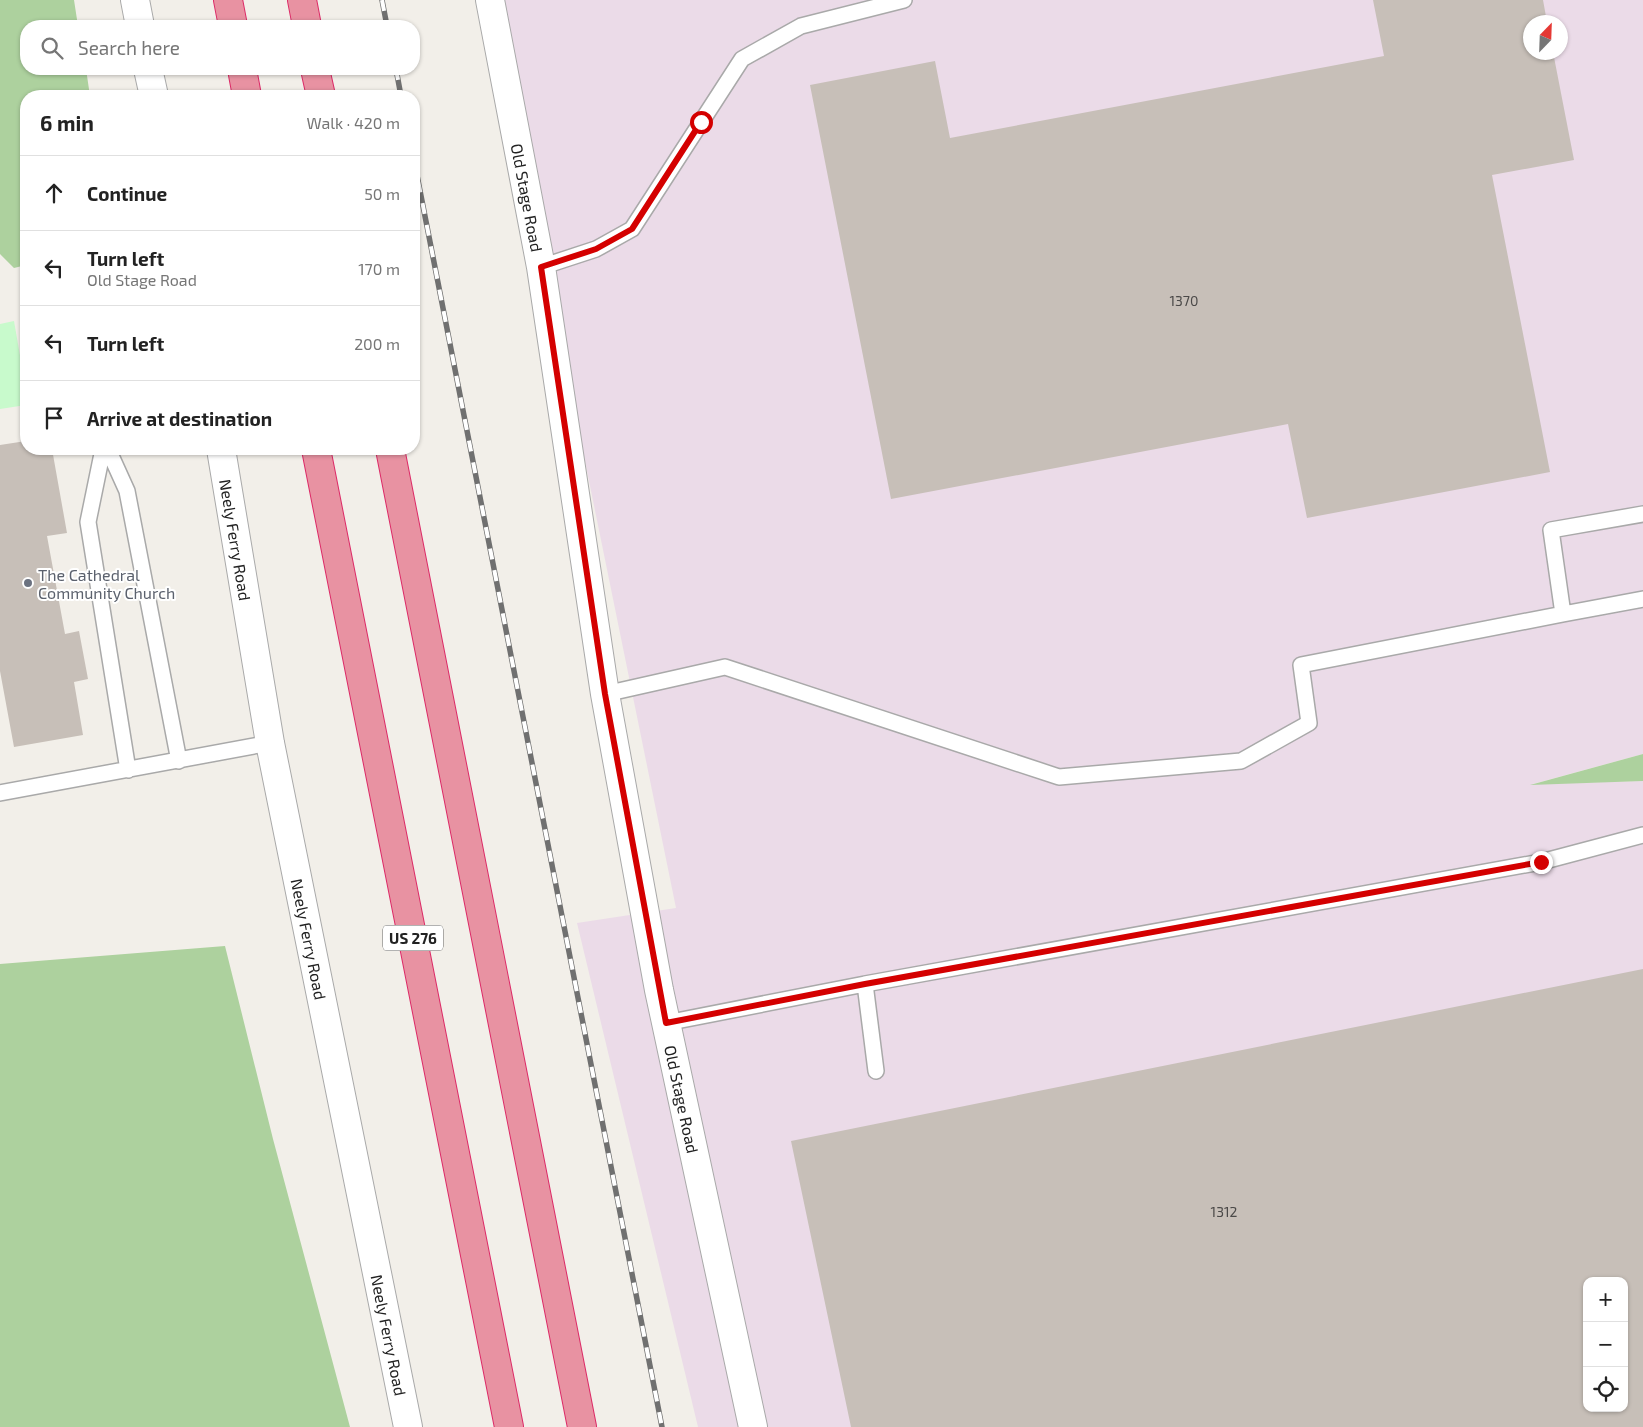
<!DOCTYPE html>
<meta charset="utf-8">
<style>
:root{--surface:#fff;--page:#f6f6f6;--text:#222;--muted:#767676;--line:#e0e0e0}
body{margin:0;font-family:"Exo 2",sans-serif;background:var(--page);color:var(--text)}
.controls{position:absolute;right:15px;bottom:15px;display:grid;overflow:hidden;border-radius:10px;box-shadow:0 1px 4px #0004}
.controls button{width:45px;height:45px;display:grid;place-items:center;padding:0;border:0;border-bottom:1px solid var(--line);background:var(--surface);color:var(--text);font:25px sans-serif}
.compass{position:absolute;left:1523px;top:15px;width:45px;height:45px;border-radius:50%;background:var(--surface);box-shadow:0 1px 4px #0004;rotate:23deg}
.stop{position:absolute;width:15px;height:15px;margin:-11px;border:4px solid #d40000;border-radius:50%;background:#fff}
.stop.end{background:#d40000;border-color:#fff;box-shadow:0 1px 5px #0008}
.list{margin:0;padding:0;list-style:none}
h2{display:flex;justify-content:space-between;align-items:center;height:65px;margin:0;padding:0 20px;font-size:21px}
h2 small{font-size:16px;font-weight:400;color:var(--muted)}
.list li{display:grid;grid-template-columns:32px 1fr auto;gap:15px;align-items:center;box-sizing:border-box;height:75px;padding:0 20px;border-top:1px solid var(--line)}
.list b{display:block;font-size:19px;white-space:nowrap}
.list p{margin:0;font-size:16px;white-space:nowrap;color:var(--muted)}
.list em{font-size:16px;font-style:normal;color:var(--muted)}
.icon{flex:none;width:28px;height:28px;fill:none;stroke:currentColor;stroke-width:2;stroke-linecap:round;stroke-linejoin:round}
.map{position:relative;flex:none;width:1643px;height:1427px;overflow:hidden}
.search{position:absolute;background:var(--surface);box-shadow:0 1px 4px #0004;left:20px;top:20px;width:400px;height:55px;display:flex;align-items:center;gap:12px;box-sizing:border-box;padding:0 18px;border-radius:20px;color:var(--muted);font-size:19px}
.panel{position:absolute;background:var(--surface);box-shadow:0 1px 4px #0004;left:20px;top:90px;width:400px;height:365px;border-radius:20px}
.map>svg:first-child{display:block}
</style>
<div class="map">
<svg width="1643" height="1427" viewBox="0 0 1643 1427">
<rect width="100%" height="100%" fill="#f2efe9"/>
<path fill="#ebdbe8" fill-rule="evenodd" d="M 491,0 L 1643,0 L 1643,754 L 1533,784 L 1643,781 L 1643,1427 L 698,1427 L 577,923 L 676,908 ZM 1530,22 L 1560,22 L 1560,52 L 1530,52 ZM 1587,1281 L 1624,1281 L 1624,1408 L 1587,1408 Z"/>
<path fill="#add19e" d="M 0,0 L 74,0 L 78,26 L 26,26 L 26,69 L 86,69 L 90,96 L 26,96 L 26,265 L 14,268 L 0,254 Z
M 1643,754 L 1643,781 L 1530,785 Z
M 225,946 L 273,1139 L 350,1427 L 0,1427 L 0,964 Z"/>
<path fill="#c8facc" d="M 14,321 L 26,390 L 26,405 L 0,409 L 0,324 Z"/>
<path fill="#c7bfb8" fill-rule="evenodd" d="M 1373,0 L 1543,0 L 1547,22 L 1530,22 L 1530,52 L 1553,52 L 1574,160 L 1492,175 L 1550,472 L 1307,518 L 1288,424 L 891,499 L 810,85 L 935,61 L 950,138 L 1384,56 Z
M 26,441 L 26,449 L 52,449 L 67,533 L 47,536 L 65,634 L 79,631 L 88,679 L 74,682 L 83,735 L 14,747 L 0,671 L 0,445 Z
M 1643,969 L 1643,1427 L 851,1427 L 791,1141 ZM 1587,1281 L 1624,1281 L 1624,1408 L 1587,1408 Z"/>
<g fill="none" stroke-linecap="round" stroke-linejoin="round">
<g stroke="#a9a9a9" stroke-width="18">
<path id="service" d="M 541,267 L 596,249 L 632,229 L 742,59 L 801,26 L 904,0
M 103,449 L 88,522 L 128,770
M 108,449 L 127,491 L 179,761
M 1563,614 L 1643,599
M 605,694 L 725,667 L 1059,777 L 1241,761 L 1309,723 L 1301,665 L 1563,614 L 1551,530 L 1643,514
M 0,793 L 270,743
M 865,984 L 1541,862 L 1643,835
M 666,1023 L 865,984 L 876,1071"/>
</g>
<g stroke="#a9a9a9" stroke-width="30">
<g id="tertiary">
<path d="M 135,0 L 140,26"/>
<path id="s1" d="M 490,0 L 541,267 L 605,694 L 659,990 L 753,1427"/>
<path d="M 148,69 L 154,96"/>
<path id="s2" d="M 221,449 L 270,743 L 408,1427"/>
</g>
</g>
<g stroke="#dc2a67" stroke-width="30">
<path id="motorway" d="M 228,0 L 233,26
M 302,0 L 307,26
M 242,69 L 247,96
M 315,69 L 321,96
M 316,449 L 509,1427
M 390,449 L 582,1427"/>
</g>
<use href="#service" stroke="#fff" stroke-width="15"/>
<use href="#tertiary" stroke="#fff" stroke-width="28"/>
<use href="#motorway" stroke="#e892a2" stroke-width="28"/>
<g stroke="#707070" stroke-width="5.5">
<path id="rail" d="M 382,0 L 387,26
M 396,69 L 401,96
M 414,160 L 662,1427"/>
</g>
<use href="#rail" stroke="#fff" stroke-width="4" stroke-dasharray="11" stroke-linecap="butt"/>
</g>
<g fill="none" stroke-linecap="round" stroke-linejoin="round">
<path stroke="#d40000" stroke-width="6" d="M 701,122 L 632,229 L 596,249 L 541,267 L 605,694 L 666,1023 L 865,984 L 1541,862"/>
</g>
<circle fill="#6b7280" stroke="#fff" stroke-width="2" cx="28" cy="583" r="5"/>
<g text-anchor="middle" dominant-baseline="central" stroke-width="4" stroke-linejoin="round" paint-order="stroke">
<g font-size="14" fill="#4b4948">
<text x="1184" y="300">1370</text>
<text x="1224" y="1211">1312</text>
</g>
<rect fill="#fff" stroke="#646464" stroke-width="1" x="383" y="925.5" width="60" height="25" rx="4"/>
<g font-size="15" font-weight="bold" fill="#222">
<text x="413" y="938">US 276</text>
</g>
<g font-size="16" fill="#222" stroke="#fff">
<text stroke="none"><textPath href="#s1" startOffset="201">Old Stage Road</textPath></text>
<text stroke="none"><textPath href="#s2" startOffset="92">Neely Ferry Road</textPath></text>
<text stroke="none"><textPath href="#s2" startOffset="498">Neely Ferry Road</textPath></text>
<text stroke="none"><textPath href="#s1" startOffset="1116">Old Stage Road</textPath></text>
<text stroke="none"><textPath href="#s2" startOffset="902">Neely Ferry Road</textPath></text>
</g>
<g font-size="16" fill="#5b616d" stroke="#fff" text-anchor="start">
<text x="38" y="574">The Cathedral<tspan x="38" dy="18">Community Church</tspan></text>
</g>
</g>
</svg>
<div class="controls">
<button>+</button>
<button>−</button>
<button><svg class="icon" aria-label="locate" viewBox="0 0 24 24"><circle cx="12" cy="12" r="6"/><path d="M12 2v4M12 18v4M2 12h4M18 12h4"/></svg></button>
</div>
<svg class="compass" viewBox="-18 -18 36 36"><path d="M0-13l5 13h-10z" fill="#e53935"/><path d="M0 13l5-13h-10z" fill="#767676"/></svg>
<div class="stop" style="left:701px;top:122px"></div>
<div class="stop end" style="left:1541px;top:862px"></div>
<div class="search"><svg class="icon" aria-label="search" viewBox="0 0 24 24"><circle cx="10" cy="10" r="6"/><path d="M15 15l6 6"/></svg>Search here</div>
<section class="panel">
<h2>6 min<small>Walk · 420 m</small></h2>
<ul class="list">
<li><svg class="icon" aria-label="ahead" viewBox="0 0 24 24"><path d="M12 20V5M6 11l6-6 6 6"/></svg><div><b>Continue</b></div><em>50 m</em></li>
<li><svg class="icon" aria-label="left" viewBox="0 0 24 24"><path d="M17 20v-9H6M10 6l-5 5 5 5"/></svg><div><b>Turn left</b><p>Old Stage Road</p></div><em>170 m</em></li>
<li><svg class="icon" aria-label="left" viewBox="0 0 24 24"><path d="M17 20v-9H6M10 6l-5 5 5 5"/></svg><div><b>Turn left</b></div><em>200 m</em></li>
<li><svg class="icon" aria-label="arrive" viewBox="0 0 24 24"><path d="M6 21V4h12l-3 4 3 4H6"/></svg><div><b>Arrive at destination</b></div></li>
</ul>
</section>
</div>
